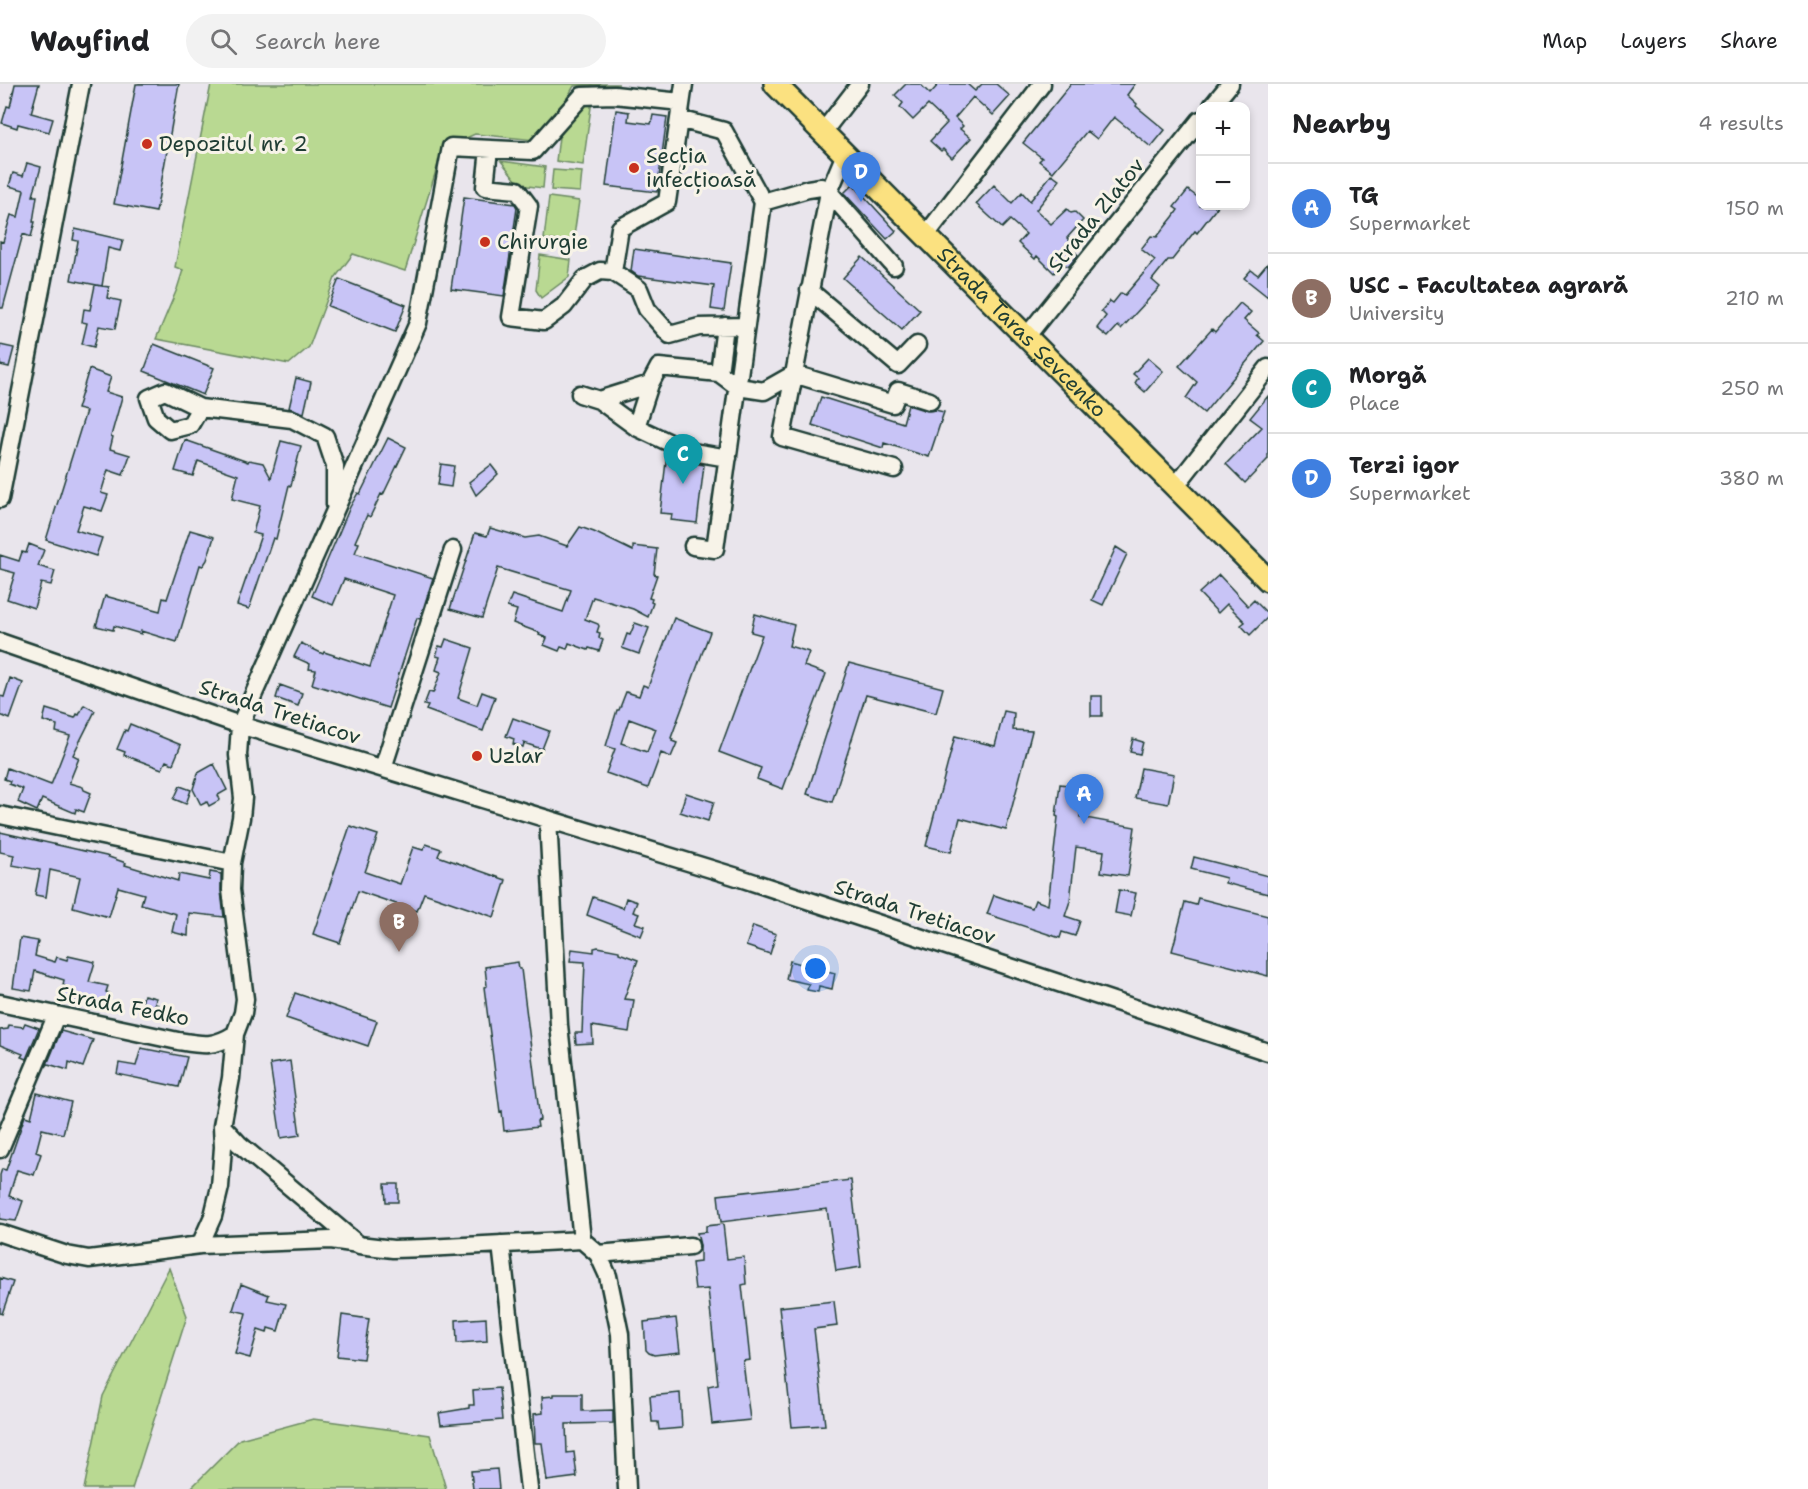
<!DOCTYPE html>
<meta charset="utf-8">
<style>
:root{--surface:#fff;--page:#f2f2f2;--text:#202124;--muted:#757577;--line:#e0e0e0;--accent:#1a73e8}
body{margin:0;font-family:"Shantell Sans",sans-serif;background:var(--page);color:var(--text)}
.controls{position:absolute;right:18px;top:18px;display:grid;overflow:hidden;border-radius:12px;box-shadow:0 3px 9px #0003}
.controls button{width:54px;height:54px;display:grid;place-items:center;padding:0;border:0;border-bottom:2px solid var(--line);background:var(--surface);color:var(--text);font:30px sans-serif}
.you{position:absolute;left:816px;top:885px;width:21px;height:21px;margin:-15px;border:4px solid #fff;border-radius:50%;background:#1a73e8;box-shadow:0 0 0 9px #1a73e833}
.badge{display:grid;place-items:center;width:39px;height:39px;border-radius:50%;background:var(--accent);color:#fff;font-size:20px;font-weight:700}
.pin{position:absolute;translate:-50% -50px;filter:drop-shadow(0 2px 3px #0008)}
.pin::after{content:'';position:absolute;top:32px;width:21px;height:18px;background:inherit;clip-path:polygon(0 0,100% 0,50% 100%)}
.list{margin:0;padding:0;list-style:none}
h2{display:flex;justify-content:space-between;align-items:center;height:78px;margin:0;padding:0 24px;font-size:26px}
h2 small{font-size:20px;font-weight:400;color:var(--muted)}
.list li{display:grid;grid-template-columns:39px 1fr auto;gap:18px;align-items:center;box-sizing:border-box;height:90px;padding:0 24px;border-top:2px solid var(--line)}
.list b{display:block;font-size:22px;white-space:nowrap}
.list p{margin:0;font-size:20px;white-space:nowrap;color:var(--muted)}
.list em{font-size:20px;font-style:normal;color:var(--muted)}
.icon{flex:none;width:33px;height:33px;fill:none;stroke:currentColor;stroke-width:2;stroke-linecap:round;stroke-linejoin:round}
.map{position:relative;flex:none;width:1268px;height:1405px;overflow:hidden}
header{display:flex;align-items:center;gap:36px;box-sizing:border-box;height:84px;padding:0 30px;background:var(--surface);border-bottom:2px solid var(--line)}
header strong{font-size:28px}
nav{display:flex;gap:33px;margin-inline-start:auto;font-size:21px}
.search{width:420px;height:54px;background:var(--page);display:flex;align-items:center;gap:15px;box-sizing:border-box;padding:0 21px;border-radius:33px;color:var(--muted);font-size:22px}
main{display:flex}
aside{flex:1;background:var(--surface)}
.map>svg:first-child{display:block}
</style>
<header>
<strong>Wayfind</strong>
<div class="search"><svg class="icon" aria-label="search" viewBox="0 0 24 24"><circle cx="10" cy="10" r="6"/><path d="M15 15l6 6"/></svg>Search here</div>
<nav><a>Map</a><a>Layers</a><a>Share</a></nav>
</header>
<main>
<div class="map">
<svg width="1268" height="1405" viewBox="0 0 1268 1405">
<rect width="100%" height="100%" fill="#e9e5ec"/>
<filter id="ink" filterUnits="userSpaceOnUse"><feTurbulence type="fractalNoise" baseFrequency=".0167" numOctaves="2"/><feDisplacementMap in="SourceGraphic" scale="12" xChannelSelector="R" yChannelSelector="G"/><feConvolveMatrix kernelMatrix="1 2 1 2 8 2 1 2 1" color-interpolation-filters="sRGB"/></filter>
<g filter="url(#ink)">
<path fill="#b9d992" stroke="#6c8b63" stroke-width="1.5" d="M 211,0 L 619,0 L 574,2 L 555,35 L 535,56 L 475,50 L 443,64 L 405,187 L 353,170 L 335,194 L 309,263 L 289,280 L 156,255 L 177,205 L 183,186 L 175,183 Z
M 584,15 L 592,16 L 583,81 L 556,77 L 559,53 Z
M 501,77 L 545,83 L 543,104 L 520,101 Z
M 553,86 L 582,88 L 580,108 L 551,106 Z
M 549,113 L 579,117 L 573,159 L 544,155 Z
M 540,171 L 571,176 L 569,193 L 541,214 L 536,206 Z
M 169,1184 L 187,1232 L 132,1405 L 84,1405 L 103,1312 Z
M 313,1335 L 430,1351 L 446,1405 L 190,1405 L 240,1355 Z"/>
<path fill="#c8c4f6" stroke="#1f3d34" stroke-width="1.5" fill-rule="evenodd" d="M 15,0 L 39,0 L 31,29 L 53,35 L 49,48 L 18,40 L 17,44 L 2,39 L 7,22 L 10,23 Z
M 136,0 L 179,0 L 156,128 L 114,120 Z
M 906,0 L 920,0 L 930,10 L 939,0 L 967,0 L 975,7 L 982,0 L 996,0 L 1010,12 L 993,31 L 973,13 L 955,34 L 963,42 L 960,45 L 971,54 L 952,74 L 943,65 L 941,67 L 930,57 L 947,39 L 928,21 L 913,36 L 900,23 L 903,19 L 895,11 Z
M 1071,0 L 1135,0 L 1127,11 L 1137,20 L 1136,22 L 1165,46 L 1151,63 L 1114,33 L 1097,55 L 1087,47 L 1053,88 L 1039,77 L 1042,74 L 1023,59 Z
M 616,26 L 629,28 L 628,37 L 651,40 L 653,31 L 667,33 L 657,108 L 606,102 Z
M 27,79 L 41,83 L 33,112 L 37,112 L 33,138 L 35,138 L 31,153 L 23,150 L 3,224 L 0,224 L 0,157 L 3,158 L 11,131 L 18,133 L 24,106 L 9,102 L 13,89 L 23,92 Z
M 1052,90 L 1060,96 L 1036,126 L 1051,140 L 1067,125 L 1071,129 L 1075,128 L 1083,136 L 1067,154 L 1077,164 L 1074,167 L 1078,171 L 1068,183 L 1063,179 L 1054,189 L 1037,172 L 1035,175 L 1018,159 L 1026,150 L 1010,136 L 1002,144 L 976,120 L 994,101 L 1012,119 L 1022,108 L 1030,117 Z
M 853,100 L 896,147 L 887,155 L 844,109 Z
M 1188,106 L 1200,115 L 1200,122 L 1218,122 L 1197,149 L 1195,147 L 1172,176 L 1168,176 L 1152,196 L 1160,203 L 1121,245 L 1118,242 L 1108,253 L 1097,244 L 1106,232 L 1101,227 L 1110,217 L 1113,219 L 1121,209 L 1125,211 L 1155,176 L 1141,165 L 1151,152 L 1157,153 L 1173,133 L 1178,126 L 1174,123 Z
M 464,113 L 515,120 L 517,124 L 504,212 L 451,205 Z
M 75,145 L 123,156 L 120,167 L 108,164 L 102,202 L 71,196 L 78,157 L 73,156 Z
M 634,165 L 731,179 L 724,227 L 711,225 L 714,202 L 638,192 L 631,187 Z
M 862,173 L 920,226 L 902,246 L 843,194 Z
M 1268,179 L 1268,213 L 1244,194 L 1251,186 L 1258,191 Z
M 339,195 L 406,221 L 395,248 L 328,222 Z
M 95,201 L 109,203 L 107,214 L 121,217 L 115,245 L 99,242 L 94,263 L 82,260 L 87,239 L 82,238 L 84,225 L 90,226 Z
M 1240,219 L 1251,228 L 1244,236 L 1259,249 L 1257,251 L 1264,257 L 1204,329 L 1186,314 L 1197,298 L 1179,282 L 1212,245 L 1215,248 Z
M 154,260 L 214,284 L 203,311 L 144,287 Z
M 0,261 L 14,264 L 9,283 L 0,281 Z
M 1148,274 L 1163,287 L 1145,308 L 1135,299 L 1138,294 L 1133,290 Z
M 89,285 L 111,293 L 106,308 L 122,313 L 111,352 L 113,353 L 110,365 L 130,371 L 123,391 L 108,386 L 101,409 L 108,411 L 102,427 L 84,422 L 76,446 L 102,454 L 96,472 L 46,456 L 86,327 L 77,325 Z
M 296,294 L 311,298 L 304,329 L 289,324 Z
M 1268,312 L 1268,375 L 1245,399 L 1226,380 L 1262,343 L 1250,334 Z
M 821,313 L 903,339 L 908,321 L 927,327 L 935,326 L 944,328 L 929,373 L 884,359 L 883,364 L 812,341 Z
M 388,354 L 406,363 L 383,411 L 381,410 L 370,433 L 367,431 L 355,458 L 359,459 L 355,469 L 433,494 L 420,535 L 417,534 L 388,624 L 312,600 L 316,586 L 309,585 L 310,580 L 294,573 L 301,559 L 323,570 L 324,568 L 370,583 L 393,511 L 344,495 L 333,521 L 312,512 L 350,423 L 358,409 L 360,410 Z
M 185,356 L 248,378 L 249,376 L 263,379 L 271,394 L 281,357 L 301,362 L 291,402 L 289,401 L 276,455 L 273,454 L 249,525 L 237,521 L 261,451 L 253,449 L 260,422 L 232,415 L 238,391 L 198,377 L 193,392 L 175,387 Z
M 667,369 L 685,377 L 704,381 L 697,439 L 671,436 L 672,430 L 660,429 Z
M 441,380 L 454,382 L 451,403 L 438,401 Z
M 491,381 L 498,390 L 476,411 L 469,398 Z
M 580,443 L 594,448 L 633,467 L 633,462 L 657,465 L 654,490 L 657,491 L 649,514 L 652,515 L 651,518 L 653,519 L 648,533 L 633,525 L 593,513 L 585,535 L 598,540 L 599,542 L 597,548 L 600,549 L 599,554 L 603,556 L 599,567 L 589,564 L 588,566 L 569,559 L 567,565 L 561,563 L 559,567 L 544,561 L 547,554 L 539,551 L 540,549 L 513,539 L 517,526 L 507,523 L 512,511 L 563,528 L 571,506 L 498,484 L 482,534 L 450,525 L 475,449 L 487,452 L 490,444 L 525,454 L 539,452 L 567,462 Z
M 190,446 L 214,453 L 207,476 L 203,482 L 200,481 L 177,558 L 141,547 L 141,550 L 114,542 L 113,546 L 96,542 L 105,512 L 160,527 L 163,514 L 167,515 Z
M 29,460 L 44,466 L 38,482 L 55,487 L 51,501 L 41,499 L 34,524 L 7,515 L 15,489 L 0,485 L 0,471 L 19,477 L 22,468 L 26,469 Z
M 1116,463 L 1127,470 L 1103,521 L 1092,516 Z
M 1219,491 L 1248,522 L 1254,516 L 1268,530 L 1268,533 L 1250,551 L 1241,541 L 1245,538 L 1227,520 L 1218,529 L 1199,509 Z
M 755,530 L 794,541 L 789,562 L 809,568 L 804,582 L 826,590 L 783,705 L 757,695 L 761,684 L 719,668 L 762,551 L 751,548 Z
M 674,534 L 710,548 L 671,654 L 673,655 L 672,657 L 677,659 L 671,673 L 661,669 L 648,704 L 606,689 L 615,665 L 606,662 L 617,626 L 619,626 L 626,608 L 639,612 L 643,601 L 648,603 ZM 629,635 L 656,645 L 647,668 L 621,659 Z
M 635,539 L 649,544 L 639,570 L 622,564 L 627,550 L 630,551 Z
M 446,555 L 473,564 L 458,614 L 477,621 L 482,608 L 495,613 L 483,647 L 426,626 L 428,622 L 424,621 L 429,608 L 433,609 L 441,588 L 436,586 L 440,573 L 436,572 L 439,562 L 443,563 Z
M 849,579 L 943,604 L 936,629 L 866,611 L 832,718 L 807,710 Z
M 10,594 L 23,599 L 10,635 L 0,631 L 0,612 L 4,613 Z
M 280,601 L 302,609 L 298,622 L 276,614 Z
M 1091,612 L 1102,612 L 1102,632 L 1091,632 Z
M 84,621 L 95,627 L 73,671 L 79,674 L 69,699 L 83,703 L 84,706 L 91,709 L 84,728 L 76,725 L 75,729 L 42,715 L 37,727 L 18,718 L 23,705 L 9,700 L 10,697 L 4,695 L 7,684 L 51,701 L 70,652 L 56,648 L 57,641 L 43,637 L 46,625 L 75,634 L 77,630 L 79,631 Z
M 1004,627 L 1014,629 L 1013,646 L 1032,647 L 1006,746 L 960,734 L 951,768 L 926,762 L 955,652 L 995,662 Z
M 513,634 L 549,647 L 542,665 L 524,659 L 523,663 L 513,660 L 514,655 L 506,652 Z
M 130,640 L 181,661 L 173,680 L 166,677 L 162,685 L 124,671 L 125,668 L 117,665 L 125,646 L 127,647 Z
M 1133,655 L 1143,658 L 1140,670 L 1130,668 Z
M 214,680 L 227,706 L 218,711 L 220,716 L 209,722 L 207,718 L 201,721 L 193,705 L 198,689 Z
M 1141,684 L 1174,690 L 1168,720 L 1135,714 Z
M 1060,700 L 1083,703 L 1080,733 L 1135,743 L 1128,792 L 1101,788 L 1104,767 L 1076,763 L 1070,817 L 1065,832 L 1080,837 L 1075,852 L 1062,848 L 1060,854 L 987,830 L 994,811 L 1032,824 L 1035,816 L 1048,821 L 1058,733 L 1056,732 Z
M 180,702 L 191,706 L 186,720 L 174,715 Z
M 686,709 L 714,718 L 708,737 L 680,728 Z
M 350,742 L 378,751 L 365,788 L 400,800 L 413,763 L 423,766 L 426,760 L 441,765 L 438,772 L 506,796 L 494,833 L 424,809 L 417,827 L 358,807 L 340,859 L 313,850 Z
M 0,748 L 106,772 L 126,779 L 125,781 L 178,797 L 179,790 L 209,796 L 210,788 L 221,790 L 221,807 L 224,833 L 189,829 L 188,852 L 172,848 L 176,830 L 141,820 L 144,810 L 118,803 L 109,833 L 73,823 L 80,793 L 50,786 L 46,813 L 35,811 L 40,786 L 12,781 L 14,771 L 0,768 Z
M 1194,773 L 1268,792 L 1268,810 L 1225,799 L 1226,794 L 1191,785 Z
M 1119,806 L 1136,809 L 1131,832 L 1115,829 Z
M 593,813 L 623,824 L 626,814 L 637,818 L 633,828 L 639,830 L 635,839 L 645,842 L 641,852 L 587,831 Z
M 1198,814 L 1268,832 L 1268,892 L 1172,867 L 1185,818 L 1196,821 Z
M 753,842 L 776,850 L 770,870 L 746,862 Z
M 20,854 L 38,857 L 35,872 L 55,878 L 57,873 L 67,876 L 68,872 L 95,878 L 89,898 L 108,902 L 106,908 L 109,909 L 105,925 L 62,915 L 65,902 L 63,901 L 64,896 L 35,887 L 31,907 L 13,904 Z
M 598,863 L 619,867 L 619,869 L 638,876 L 624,915 L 634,916 L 629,948 L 592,942 L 593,959 L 576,960 L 575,949 L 582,949 L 585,878 L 570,877 L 572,865 L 594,868 L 594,864 Z
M 790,877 L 835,889 L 832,905 L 819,902 L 818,908 L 807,906 L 809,900 L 786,895 Z
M 518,878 L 519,885 L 521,885 L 540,1036 L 537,1037 L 538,1043 L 504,1047 L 502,1027 L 500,1028 L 484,903 L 487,902 L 485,883 Z
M 295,909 L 377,937 L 368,962 L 286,934 Z
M 144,911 L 156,914 L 155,920 L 159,921 L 157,931 L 140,927 Z
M 25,939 L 39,944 L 26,975 L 21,973 L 23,970 L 0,961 L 0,946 L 8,945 L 9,941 L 23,943 Z
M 61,947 L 93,956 L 83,983 L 69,978 L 68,986 L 48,980 L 46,983 Z
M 141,964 L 187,973 L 179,1003 L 117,990 L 119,979 L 136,982 Z
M 290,977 L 300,1051 L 281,1054 L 270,980 Z
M 37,1009 L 71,1018 L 63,1050 L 42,1045 L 36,1068 L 41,1070 L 34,1091 L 17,1086 L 9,1112 L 23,1117 L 16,1137 L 0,1135 L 0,1091 L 2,1085 L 6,1086 L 25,1032 L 31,1034 Z
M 851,1096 L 861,1183 L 836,1187 L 827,1125 L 721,1138 L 718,1111 Z
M 385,1100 L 398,1100 L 398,1118 L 386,1118 Z
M 723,1140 L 727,1175 L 744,1173 L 746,1200 L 742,1201 L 750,1276 L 743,1277 L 750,1336 L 712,1340 L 708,1302 L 718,1300 L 708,1205 L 695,1206 L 692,1179 L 700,1178 L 700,1161 L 697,1149 L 706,1148 L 706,1142 Z
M 0,1194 L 13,1198 L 2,1230 L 0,1229 Z
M 241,1200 L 269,1211 L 267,1216 L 286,1220 L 278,1247 L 268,1244 L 267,1249 L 258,1246 L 250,1274 L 235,1270 L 246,1229 L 233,1226 Z
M 834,1217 L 837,1242 L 814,1245 L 825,1341 L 792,1343 L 779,1223 Z
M 342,1231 L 369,1235 L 363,1275 L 337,1272 Z
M 486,1234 L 487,1257 L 457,1259 L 456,1236 Z
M 676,1234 L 680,1268 L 654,1271 L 649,1269 L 646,1266 L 644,1238 Z
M 499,1304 L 502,1336 L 441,1341 L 439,1329 L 469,1324 L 469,1321 L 474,1321 L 473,1306 Z
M 680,1309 L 682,1344 L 659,1346 L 658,1338 L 652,1338 L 650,1312 Z
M 554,1310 L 582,1310 L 582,1327 L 613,1326 L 613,1339 L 566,1340 L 567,1369 L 574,1368 L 577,1393 L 547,1397 L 542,1359 L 535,1359 L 534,1330 L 543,1329 L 542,1313 L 554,1312 Z
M 497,1385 L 499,1405 L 473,1405 L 471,1387 Z"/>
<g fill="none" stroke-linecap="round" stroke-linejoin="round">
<g stroke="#1f3d34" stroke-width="21">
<path id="minor" d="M 1212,22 L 1230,0
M 679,35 L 724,47 L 763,118 L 808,105 L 821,103 L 829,108 L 894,182
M 823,48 L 860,0
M 489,65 L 485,103 L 517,106 L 529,122 L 511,233 L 544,237 L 564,222 L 585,195 L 600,187 L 613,188 L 639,205 L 647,225 L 670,251 L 699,243 L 746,242
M 845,70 L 829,108 L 782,353 L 894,385
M 926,151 L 1042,0
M 613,188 L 620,144 L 667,118 L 684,0
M 809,206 L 898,281 L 917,261
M 1026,253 L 1200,36
M 719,289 L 725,242
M 580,310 L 599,316 L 650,300 L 659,283 L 719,289 L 738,303 L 764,307 L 794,290 L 893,320 L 898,307 L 930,317
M 599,316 L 636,343 L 687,367 L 728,374
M 200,324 L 165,307 L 149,314 L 156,334 L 170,346 L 190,341 L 200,324 L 292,335 L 325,352 L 335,382 L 335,421
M 636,343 L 650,300
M 1174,404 L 1268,284
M 0,415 L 81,0
M 693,462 L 715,465 L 763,118
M 0,558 L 240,641 L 734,792 L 1268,968
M 383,684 L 453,466
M 0,731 L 232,779
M 548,735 L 559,941 L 582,1156
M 0,919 L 178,957 C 202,961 213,964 235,950
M 222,1042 L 239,1060 L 359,1161 L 393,1165 L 426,1164 L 582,1156 L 598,1170 L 608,1192 L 620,1250 L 627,1405
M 0,1065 L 56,932
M 0,1149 L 67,1171 L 89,1175 L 200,1161 L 331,1156 L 358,1160
M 501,1160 L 529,1405
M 200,1161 L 213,1132 L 220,1103 L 223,1063 L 222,1042 L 231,994 L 235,950 L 243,929 L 245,915 L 231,806 L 232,779 L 241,734 L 243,714 L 238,671 L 240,641 L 418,239 L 451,63 L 533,67 L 582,12 L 614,11 L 681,18
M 598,1170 L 690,1162"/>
</g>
<g stroke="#1f3d34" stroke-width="26">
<g id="major">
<path id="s1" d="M 775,0 L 1268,496"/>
</g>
</g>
<use href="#minor" stroke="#f7f3e8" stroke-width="16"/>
<use href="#major" stroke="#fbe180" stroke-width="21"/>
</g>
</g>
<g fill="#c8321e" stroke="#f7f3e8" stroke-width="2">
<circle cx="147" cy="60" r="6"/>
<circle cx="634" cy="84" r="6"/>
<circle cx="485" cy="158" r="6"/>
<circle cx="477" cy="672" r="6"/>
</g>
<g text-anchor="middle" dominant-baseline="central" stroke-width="6" stroke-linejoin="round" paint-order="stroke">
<g font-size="21" fill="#1f3d34" stroke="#f7f3e8" text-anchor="start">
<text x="159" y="60">Depozitul nr. 2</text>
<text x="646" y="72">Secția<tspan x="646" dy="24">infecțioasă</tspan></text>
<text x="497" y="158">Chirurgie</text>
<text x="489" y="672">Uzlar</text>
</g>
<g font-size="21" fill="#1f3d34" stroke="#f7f3e8">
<text transform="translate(1096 131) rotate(-51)">Strada Zlatov</text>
<text stroke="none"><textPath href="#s1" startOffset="350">Strada Taras Șevcenko</textPath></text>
<text transform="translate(280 628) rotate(18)">Strada Tretiacov</text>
<text transform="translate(915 828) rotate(18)">Strada Tretiacov</text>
<text transform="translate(123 922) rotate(11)">Strada Fedko</text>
</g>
</g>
</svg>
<div class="controls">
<button>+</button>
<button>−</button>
</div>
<div class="you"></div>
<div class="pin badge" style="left:1084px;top:740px;background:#3f7fe0">A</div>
<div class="pin badge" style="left:399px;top:868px;background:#8d6e63">B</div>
<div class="pin badge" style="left:683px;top:400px;background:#0f9aa8">C</div>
<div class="pin badge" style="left:861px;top:118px;background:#3f7fe0">D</div>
</div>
<aside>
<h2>Nearby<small>4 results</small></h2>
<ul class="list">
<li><span class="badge" style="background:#3f7fe0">A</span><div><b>TG</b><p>Supermarket</p></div><em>150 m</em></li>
<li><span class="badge" style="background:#8d6e63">B</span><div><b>USC - Facultatea agrară</b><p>University</p></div><em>210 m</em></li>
<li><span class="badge" style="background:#0f9aa8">C</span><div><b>Morgă</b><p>Place</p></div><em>250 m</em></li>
<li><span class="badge" style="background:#3f7fe0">D</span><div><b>Terzi igor</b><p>Supermarket</p></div><em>380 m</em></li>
</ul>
</aside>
</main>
